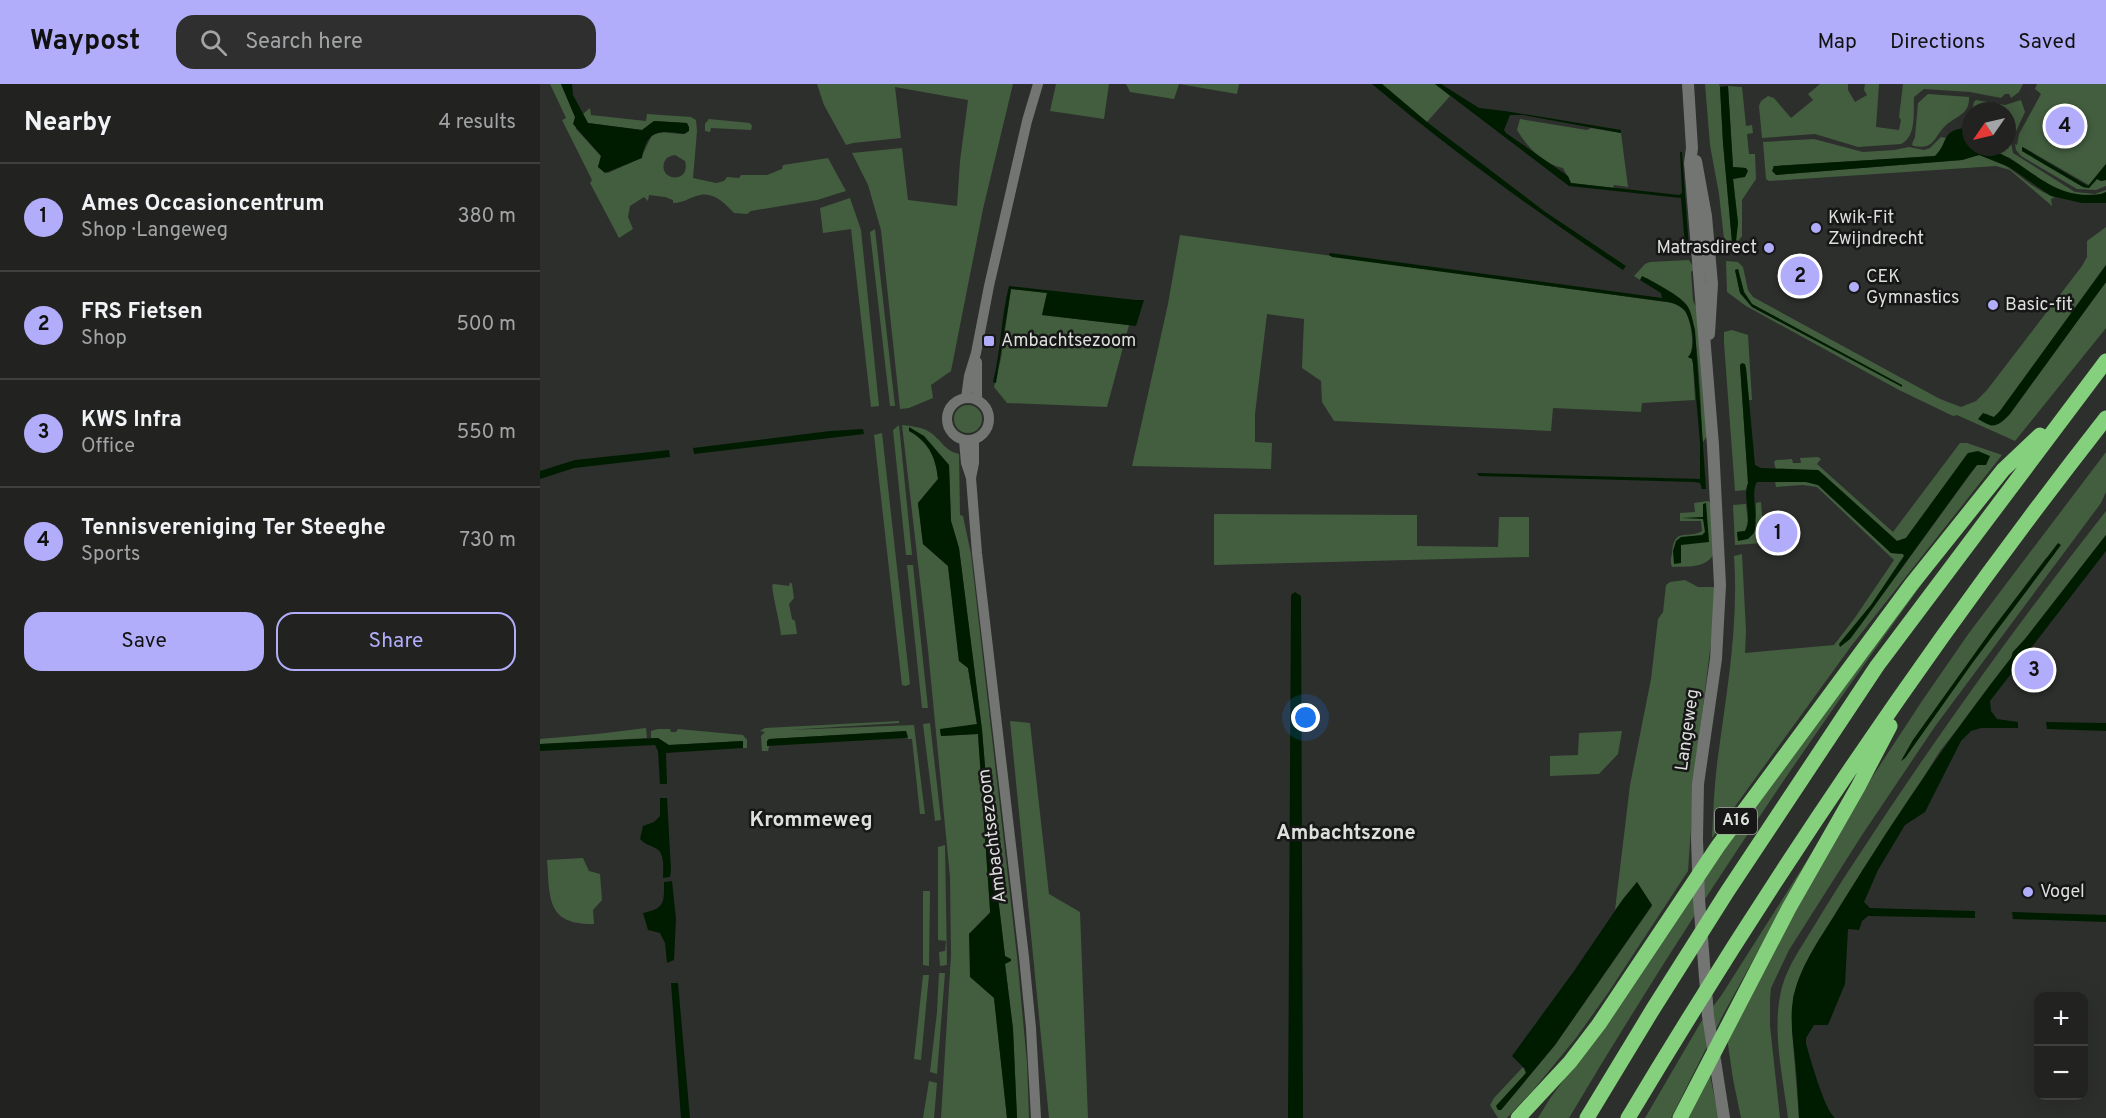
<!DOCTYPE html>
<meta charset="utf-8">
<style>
:root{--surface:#222321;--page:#2e2f2e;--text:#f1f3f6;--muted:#a2a4a5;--line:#3f403f;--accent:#b1adfa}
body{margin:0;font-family:Overpass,sans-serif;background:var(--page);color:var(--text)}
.controls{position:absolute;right:18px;bottom:18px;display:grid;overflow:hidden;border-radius:12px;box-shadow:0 6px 24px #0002}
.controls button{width:54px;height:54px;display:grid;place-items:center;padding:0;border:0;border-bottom:2px solid var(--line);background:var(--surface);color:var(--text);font:30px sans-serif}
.compass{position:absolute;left:1422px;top:18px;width:54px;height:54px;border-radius:50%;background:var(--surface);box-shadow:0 6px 24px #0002;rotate:236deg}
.you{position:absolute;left:766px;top:634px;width:21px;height:21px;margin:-15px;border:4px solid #fff;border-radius:50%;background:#1a73e8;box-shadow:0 0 0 9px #1a73e833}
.badge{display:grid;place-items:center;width:39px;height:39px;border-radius:50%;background:var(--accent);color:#111;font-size:20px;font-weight:700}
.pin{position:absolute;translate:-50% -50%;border:3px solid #fff;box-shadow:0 2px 6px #0006}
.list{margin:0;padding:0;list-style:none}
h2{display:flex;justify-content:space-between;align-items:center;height:78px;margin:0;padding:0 24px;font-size:26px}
h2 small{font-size:20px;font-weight:400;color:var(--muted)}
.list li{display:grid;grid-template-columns:39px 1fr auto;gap:18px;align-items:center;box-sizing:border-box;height:108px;padding:0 24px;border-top:2px solid var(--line)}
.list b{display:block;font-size:22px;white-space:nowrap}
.list p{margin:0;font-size:20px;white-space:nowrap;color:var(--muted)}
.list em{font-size:20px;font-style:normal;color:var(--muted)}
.actions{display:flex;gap:12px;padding:18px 24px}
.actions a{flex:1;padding:14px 0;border:2px solid var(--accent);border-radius:18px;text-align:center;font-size:21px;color:var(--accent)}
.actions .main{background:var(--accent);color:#111}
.icon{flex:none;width:33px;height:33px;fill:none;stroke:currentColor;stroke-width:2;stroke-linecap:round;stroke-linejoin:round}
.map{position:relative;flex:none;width:1566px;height:1034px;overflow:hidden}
header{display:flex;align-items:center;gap:36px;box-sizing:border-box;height:84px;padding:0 30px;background:var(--accent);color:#111}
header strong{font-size:28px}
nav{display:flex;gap:33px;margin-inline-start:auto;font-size:21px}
.search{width:420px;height:54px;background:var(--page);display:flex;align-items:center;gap:15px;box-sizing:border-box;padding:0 21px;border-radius:18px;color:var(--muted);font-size:22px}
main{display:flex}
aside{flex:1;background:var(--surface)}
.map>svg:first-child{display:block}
</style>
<header>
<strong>Waypost</strong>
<div class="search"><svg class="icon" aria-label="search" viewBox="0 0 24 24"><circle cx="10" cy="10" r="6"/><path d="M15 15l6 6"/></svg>Search here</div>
<nav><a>Map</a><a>Directions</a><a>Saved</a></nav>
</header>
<main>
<aside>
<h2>Nearby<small>4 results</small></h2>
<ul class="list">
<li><span class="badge">1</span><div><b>Ames Occasioncentrum</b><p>Shop · Langeweg</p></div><em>380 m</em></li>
<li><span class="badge">2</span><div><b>FRS Fietsen</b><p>Shop</p></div><em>500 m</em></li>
<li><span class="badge">3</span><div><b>KWS Infra</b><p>Office</p></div><em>550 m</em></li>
<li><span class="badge">4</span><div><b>Tennisvereniging Ter Steeghe</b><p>Sports</p></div><em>730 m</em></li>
</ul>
<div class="actions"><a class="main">Save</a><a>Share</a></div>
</aside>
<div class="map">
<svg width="1566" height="1034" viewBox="0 0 1566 1034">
<rect width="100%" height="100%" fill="#2d2f2c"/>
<path fill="#435e3f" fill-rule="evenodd" d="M 10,0 L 21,0 L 35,33 L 36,45 L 61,72 L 58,83 L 68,89 L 101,74 L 112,51 C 127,45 133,52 147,49 L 147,39 L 114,37 L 102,46 L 48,39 L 43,30 L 50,24 L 51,31 L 106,37 L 107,30 L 151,33 L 156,36 L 157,47 L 153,94 L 176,99 L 184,97 L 187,93 L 199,94 L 201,91 L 227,91 L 242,85 L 243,81 L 288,74 L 306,107 L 277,116 L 211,127 L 207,130 L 194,129 C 184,118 172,106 156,112 C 147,115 143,119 133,119 L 133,116 L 125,113 L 109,111 L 108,117 L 104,113 L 90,122 L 88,133 L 93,145 L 79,154 L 50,99 L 52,96 L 22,36 L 26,34 ZM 135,71 L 145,77 C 151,100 119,97 124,79 C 126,73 130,72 135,71 Z
M 277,0 L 473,0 L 443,125 L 411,287 L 391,301 L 393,314 L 369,324 L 360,325 L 341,146 L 328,101 L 312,69 L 362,64 L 368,116 L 417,122 L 420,77 L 428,16 L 355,3 L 361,54 L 313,59 L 306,61 L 284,21 Z
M 516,0 L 569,0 L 564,35 L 510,27 Z
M 586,0 L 699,0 L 697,10 L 639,0 L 634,15 L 590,8 Z
M 842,0 L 895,0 L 910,12 L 887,38 Z
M 1165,0 L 1179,0 L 1180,3 L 1183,59 L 1192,158 L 1198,139 L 1193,95 L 1205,92 L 1207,87 L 1205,84 L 1193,83 L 1188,2 L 1202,3 L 1206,42 L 1212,41 L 1213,49 L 1207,50 L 1209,70 L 1215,70 L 1216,95 L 1202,116 L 1202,152 L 1196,160 L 1185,164 L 1179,110 L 1170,61 Z
M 1280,0 L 1308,0 L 1308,6 L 1315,18 L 1327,11 L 1324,6 L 1325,0 L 1339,0 L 1336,43 L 1359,46 L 1361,36 L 1359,33 L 1363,0 L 1483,0 L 1479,8 L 1471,14 L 1469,10 L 1465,10 L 1461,14 L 1430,8 L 1384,5 L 1374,13 C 1373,28 1377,52 1361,60 L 1318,63 L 1275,50 L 1222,54 L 1219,22 L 1221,17 L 1228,12 L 1234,14 L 1251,34 L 1273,16 L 1268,10 Z
M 1497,0 L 1566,0 L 1566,80 L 1549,101 L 1483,63 L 1482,67 L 1543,103 L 1549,104 L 1557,95 L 1561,97 L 1566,96 L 1566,102 L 1556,106 L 1537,105 L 1481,72 L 1476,66 L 1475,60 L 1477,61 L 1479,50 L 1501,10 L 1495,5 Z
M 1388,10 L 1429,13 C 1430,30 1417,32 1406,41 C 1393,53 1396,66 1373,62 L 1372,60 L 1375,53 L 1378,19 Z
M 1436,16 L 1465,21 L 1481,16 L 1485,28 L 1471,58 L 1473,69 L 1535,108 L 1555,110 L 1566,106 L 1566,108 L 1563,110 L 1542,111 L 1521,107 L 1512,104 L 1470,74 L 1442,64 L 1467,63 L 1467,27 L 1432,27 L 1434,18 Z
M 169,35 L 210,39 L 212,42 L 211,46 L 171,44 L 170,48 L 165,47 L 165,40 Z
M 980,35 L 1047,46 L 1051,44 L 1081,49 L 1088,103 L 1074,101 L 1073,104 L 1031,99 L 1023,84 C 1003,80 987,63 977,46 Z
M 1401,53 L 1406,54 L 1401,65 L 1395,72 L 1233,82 L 1236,91 L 1422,76 C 1427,75 1435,71 1440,71 C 1470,76 1487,105 1515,113 L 1511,115 L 1512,122 L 1470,86 L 1456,82 L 1229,97 L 1226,95 L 1223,58 L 1274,55 L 1323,68 L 1354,66 L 1369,63 L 1384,66 L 1390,64 Z
M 310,114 L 321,146 L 339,322 L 331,323 L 311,145 L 283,149 L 280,124 Z
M 1566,143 L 1566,181 L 1460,327 L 1454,333 L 1450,333 L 1446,329 L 1451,342 L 1463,337 L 1566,198 L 1566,244 L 1475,357 L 1417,331 L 1413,332 L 1359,306 L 1206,222 L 1187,208 L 1186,177 L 1198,178 L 1203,183 L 1208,206 L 1213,213 L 1400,315 L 1421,323 L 1436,317 L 1447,306 L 1542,182 L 1547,173 L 1547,157 ZM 1198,185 L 1204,208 L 1212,220 L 1362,302 L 1212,223 L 1200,209 L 1195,186 Z
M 335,145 L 355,322 L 350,322 L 330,148 Z
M 640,151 L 1133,219 C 1137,221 1142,223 1145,227 C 1151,236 1156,266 1148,273 L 1152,275 L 1153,280 L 1155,316 L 1102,319 L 1101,328 L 1013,324 L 1011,347 L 794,337 L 782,318 L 781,297 L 762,284 L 764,235 L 727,230 L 715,330 L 715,358 L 732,359 L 731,385 L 592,382 L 628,220 Z
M 1149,176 L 1155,185 L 1151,188 L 1153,216 L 1158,228 L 1167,352 L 1163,358 C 1161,333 1159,235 1146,220 C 1136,209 1119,202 1107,194 L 1100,196 L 1094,192 L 1105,180 L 1110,178 Z
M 471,205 L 507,209 L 502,231 L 589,241 L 567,323 L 467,319 L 454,303 L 461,274 Z
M 1192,246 L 1208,251 L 1212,316 L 1209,316 L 1206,284 L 1200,281 L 1208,399 L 1206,406 L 1195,407 L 1184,259 L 1184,248 Z
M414 335a14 14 0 1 1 28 0a14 14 0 1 1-28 0Z
M 359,341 L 372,471 L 366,471 L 353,346 Z
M 362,341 C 371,342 383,343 391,349 C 402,357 405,367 419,370 L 420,431 L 423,432 L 431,470 L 477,872 L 487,979 L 489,1034 L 477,1034 L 473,945 L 465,880 L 470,875 L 465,872 L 451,754 L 442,646 L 419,464 L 411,437 L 409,381 L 384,352 L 369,344 L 369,347 C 389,358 396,374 398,395 L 378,419 L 383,460 L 408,482 L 419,577 L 428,584 L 437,641 L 400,646 L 401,652 L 438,650 L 450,826 L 450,828 L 429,850 L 454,914 L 467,1034 L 401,1034 L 411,871 L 410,793 L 388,566 Z
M 342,349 L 370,600 L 366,602 L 362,601 L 334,351 Z
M 1420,359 L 1427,359 L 1462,371 L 1312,561 L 1172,754 C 1173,730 1174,705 1177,680 C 1186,611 1199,543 1194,472 L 1202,470 L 1206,547 L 1205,569 L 1294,561 L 1314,535 L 1354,476 L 1277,403 L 1263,401 L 1236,403 L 1235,397 L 1266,398 L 1278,401 L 1351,469 L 1363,470 L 1364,472 L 1331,521 L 1299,560 L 1310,555 L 1437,381 L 1428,369 L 1366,454 L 1357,457 L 1282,389 L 1278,386 L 1236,386 L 1234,378 L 1236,376 L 1252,375 L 1253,379 L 1261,379 L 1260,374 L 1278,373 L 1281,375 L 1277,380 L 1353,448 Z
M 1566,368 L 1566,408 L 1561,419 L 1396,641 L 1322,751 L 1249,866 L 1231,904 L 1230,915 L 1230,942 L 1240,1034 L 1201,1034 L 1193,995 L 1187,954 L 1252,833 L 1310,727 L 1382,617 L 1429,549 ZM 1515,469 L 1433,578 L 1365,674 L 1361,677 L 1373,656 L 1451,547 L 1506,474 Z
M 1168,417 L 1171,419 L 1174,470 C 1165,485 1147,482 1132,483 C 1130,478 1131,475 1132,469 C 1134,442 1147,456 1162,447 L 1161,437 L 1140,437 L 1140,429 L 1155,428 L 1154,419 Z
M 1221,418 L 1224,459 L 1195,461 L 1193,421 L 1206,420 L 1208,440 L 1205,447 L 1197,448 L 1198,456 L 1216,433 L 1216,419 Z
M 1566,427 L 1566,451 L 1485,555 L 1473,568 L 1471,574 C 1447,604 1425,637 1400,667 L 1265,884 L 1253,912 L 1253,927 L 1252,946 L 1259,1034 L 1248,1034 C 1243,992 1231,945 1242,903 C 1248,882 1260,865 1271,847 C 1286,822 1301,798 1317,774 C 1395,654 1478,539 1566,427 Z
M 674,430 L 877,431 L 877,462 L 958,463 L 959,433 L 989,433 L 989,473 L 674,481 Z
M 1431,433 C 1287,627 1152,827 1029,1034 L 998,1034 L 1009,1016 L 1080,918 L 1235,691 Z
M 367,481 L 373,481 L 388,624 L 382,624 Z
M 1145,496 L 1158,503 L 1175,503 L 1173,542 L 1155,687 L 1148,787 L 1068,909 L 1036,954 L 994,1005 L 967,1034 L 958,1034 L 950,1021 L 954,1014 L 983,983 L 986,989 L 956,1022 L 961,1026 L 1015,961 L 1112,822 L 1097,798 L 1075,826 L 1090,701 L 1111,595 L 1118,535 L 1123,528 L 1126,501 L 1130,498 Z
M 250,498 L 252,500 L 254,514 L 249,520 L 252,535 L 255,537 L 257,550 L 241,551 C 239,534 234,519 232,501 L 234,500 L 249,502 Z
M 359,637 L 359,639 L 247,646 L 374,641 L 385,730 L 380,730 L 372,655 L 368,655 L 366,647 L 229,655 L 227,662 L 229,662 L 228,667 L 222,667 L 221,652 L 225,648 L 220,647 L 225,644 Z
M 470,637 L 490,639 L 509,810 L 540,828 L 548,1034 L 509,1034 Z
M 390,639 L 401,736 L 395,737 L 383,640 Z
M 106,644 L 107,654 L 0,660 L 0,655 L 57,650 Z
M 118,645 L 130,645 L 131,648 L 136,648 L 138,645 L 203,651 L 207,656 L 207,664 L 203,664 L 202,657 L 128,661 L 118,654 L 111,654 L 111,647 Z
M 1082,647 L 1078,670 L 1059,690 L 1010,692 L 1010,672 L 1038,671 L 1039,649 Z
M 405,761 L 407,881 L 400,882 L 399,868 L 405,867 L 406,857 L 398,856 L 398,763 Z
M 1273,767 L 1184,929 L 1131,1034 L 1105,1034 L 1161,938 L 1181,912 Z
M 43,774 L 49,787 L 60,790 L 62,816 L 53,826 L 54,840 C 6,841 10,814 7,776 Z
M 383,807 L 390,807 L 389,882 L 383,881 Z
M 399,889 L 405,889 L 397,990 L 390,988 L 397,928 Z
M 383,891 L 389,891 L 381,976 L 374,975 Z
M 1169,987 L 1179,1034 L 1146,1034 Z
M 389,997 L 397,999 L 394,1034 L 383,1034 Z"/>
<path fill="#001c00" d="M 21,0 L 32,0 L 33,11 L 48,39 L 102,46 L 114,37 L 147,39 L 149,43 L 149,47 L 144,50 C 119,46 107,46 102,74 L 65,89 L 58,83 L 61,72 L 33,40 L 35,33 Z
M 832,0 L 842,0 L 887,38 L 1004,127 L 1086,182 L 1083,186 C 996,128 912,67 832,0 Z
M 895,0 L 901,0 L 939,24 L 965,27 L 1081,46 L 1081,49 L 983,31 L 970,31 L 964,46 L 966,49 L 1028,92 L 1031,99 L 1139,111 L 1142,109 L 1140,68 L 1142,68 L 1149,164 L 1146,164 L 1145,162 L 1141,114 L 1029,102 Z
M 1188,2 L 1193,83 L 1206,84 L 1208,87 L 1205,93 L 1193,95 L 1198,139 L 1196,158 L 1192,158 L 1183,59 L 1180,3 Z
M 1424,44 L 1431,45 L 1431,63 C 1478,63 1499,111 1548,111 C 1554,111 1560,111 1566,108 L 1566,119 L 1542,119 L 1511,112 L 1469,83 L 1439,71 L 1422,76 L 1236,91 L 1232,87 L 1234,82 L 1395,72 C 1409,58 1401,47 1424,44 Z
M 1482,63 L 1548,102 L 1566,80 L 1566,96 L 1561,97 L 1557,95 L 1549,104 L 1543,103 L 1482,67 Z
M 790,169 L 1122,214 L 1121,209 L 1100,196 L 1102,192 C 1115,199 1140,211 1148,223 C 1152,230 1153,239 1155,246 L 1166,405 L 1162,405 L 1160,399 L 1155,398 L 939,392 L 937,389 L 1160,395 L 1160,358 L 1153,280 L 1152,275 L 1148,273 C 1157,266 1152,237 1145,227 C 1141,222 1134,219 1128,218 L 792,173 L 789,171 Z
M 1566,181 L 1566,198 L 1470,330 C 1457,343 1454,345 1438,335 L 1443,329 L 1454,333 L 1460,327 Z
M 1198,185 L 1204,208 L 1212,220 L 1362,301 L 1362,303 L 1212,223 L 1200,209 L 1195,186 Z
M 469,202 L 596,216 L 604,216 L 596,242 L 502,231 L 507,209 L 471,205 L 456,299 L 453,298 C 461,266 461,233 469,202 Z
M 1202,279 L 1205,280 L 1206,284 L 1215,381 L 1221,384 L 1278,386 L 1357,457 L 1366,454 L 1428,369 L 1438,367 L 1450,372 L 1446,381 L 1437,381 L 1429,391 L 1322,539 L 1310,555 L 1300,563 L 1299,560 L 1331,521 L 1364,472 L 1363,470 L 1351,469 L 1278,401 L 1266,398 L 1217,398 C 1210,408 1219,434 1214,449 L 1208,455 L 1198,457 L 1197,448 L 1205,447 C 1213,433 1202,414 1208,399 L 1200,281 Z
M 369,343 L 384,352 L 409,381 L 411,437 L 419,464 L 442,646 L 451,754 L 465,872 L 471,875 L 471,877 L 465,880 L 473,945 L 477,1034 L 467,1034 L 454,914 L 430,893 L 429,850 L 450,829 L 450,826 L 438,650 L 401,652 L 400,645 L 437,640 L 428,584 L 419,577 L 408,482 L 383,460 L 378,419 L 398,395 C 396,374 389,358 369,347 Z
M 323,345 L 324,350 L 154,370 L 153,364 L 290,347 Z
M 129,366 L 130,373 L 34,384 L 0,395 L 0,387 L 35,376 Z
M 1166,419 L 1169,458 L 1141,461 L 1141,479 L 1134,480 L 1133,467 L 1136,457 L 1141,453 L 1162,451 L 1165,448 L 1163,435 L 1141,434 L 1163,433 L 1163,420 Z
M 1566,451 L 1566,467 L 1450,617 L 1451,627 L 1457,635 L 1478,638 L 1478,644 L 1441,644 L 1431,647 L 1421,657 L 1385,728 L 1365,741 L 1338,786 L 1324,818 L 1330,824 L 1435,827 L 1435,834 L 1328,832 L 1322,837 L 1319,846 L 1308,845 L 1305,900 L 1288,941 L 1274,941 L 1266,954 L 1266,960 C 1271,976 1284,1025 1295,1034 L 1259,1034 C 1258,1014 1257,994 1255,975 C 1253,954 1249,932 1254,911 C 1261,879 1284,849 1300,822 C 1353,736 1409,653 1471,574 L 1473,568 L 1485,555 Z
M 1518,459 L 1521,461 L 1515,469 L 1433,578 L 1365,674 L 1361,677 L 1373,656 L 1451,547 Z
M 755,508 L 761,512 L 763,1034 L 748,1034 L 751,511 Z
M 1506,638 L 1566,639 L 1566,647 L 1507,645 Z
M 366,647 L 368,653 L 365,654 L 227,662 L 227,657 L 229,655 Z
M 118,654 L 129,661 L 203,657 L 203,664 L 126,669 L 127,700 L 120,700 L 118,667 L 115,661 L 0,667 L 0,660 Z
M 120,714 L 127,714 L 131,786 L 130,793 L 123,794 C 123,786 125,770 117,765 C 109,760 107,762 100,755 L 103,742 L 114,738 L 120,732 Z
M 132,797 L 136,835 L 134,876 L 127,879 L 125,859 L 120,849 L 108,846 L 103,829 C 125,824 124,819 124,798 Z
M 1097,798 L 1112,821 L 1015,961 L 961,1026 L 958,1026 L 956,1022 L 986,989 L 985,985 L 972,972 L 1034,887 L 1083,815 Z
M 1472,828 L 1566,831 L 1566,838 L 1473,835 Z
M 131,899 L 138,899 L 150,1034 L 141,1034 Z"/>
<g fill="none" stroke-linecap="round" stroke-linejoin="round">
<path stroke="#737573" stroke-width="10" d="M 437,278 L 437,316
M407 335a21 21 0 1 1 42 0a21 21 0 1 1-42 0Z
M 426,314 L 429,292 L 436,269 L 449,202 L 487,37 L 498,0
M 424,356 L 426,379 L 431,394 L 437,469 L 484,873 L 491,944 L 496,1034
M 431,394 L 434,379 L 434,356"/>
<path stroke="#737573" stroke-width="12" d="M 1148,0 L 1152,64 L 1150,79 L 1173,361 L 1180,501 L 1176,575 L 1158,700 L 1157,755 L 1159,815 L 1168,932 L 1184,1034
M 1156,77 L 1166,132 L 1172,200 L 1169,250"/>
<path stroke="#85d07c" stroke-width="15" d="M 978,1034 L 1030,978 L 1059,940 L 1178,762 L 1371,501 L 1463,386 L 1500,351
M 1047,1034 L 1113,925 L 1187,808 L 1337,582 L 1566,277
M 1088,1034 C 1233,792 1392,556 1566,334
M 1140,1034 L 1249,824 L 1318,703 L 1350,642"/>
</g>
<g fill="#b1adfa" stroke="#161716" stroke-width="2">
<circle cx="1276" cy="144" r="6"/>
<circle cx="1229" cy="164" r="6"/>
<circle cx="1314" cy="203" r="6"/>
<circle cx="1453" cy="221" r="6"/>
<rect x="443" y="251" width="12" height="12" rx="3"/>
<circle cx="1488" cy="808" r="6"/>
</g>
<g text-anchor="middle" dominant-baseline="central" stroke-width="5" stroke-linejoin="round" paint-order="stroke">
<rect fill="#161716" stroke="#a1a3a1" stroke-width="1.5" x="1175" y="724" width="42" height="26" rx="4.5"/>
<g font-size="16" font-weight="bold" fill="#dddfdd">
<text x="1196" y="737">A16</text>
</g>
<g font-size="18" fill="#dddfdd" stroke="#161716" text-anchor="start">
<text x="1288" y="134">Kwik-Fit<tspan x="1288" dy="21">Zwijndrecht</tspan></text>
<text x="1217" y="164" text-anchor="end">Matrasdirect</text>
<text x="1326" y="193">CEK<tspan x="1326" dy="21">Gymnastics</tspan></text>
<text x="1465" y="221">Basic-fit</text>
<text x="461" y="257">Ambachtsezoom</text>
<text x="1500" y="808">Vogel</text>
</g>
<g font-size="18" fill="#dddfdd" stroke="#161716">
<text transform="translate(1148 646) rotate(-82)">Langeweg</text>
<text transform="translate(453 752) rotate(-97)">Ambachtsezoom</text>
</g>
<g font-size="20" font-weight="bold" fill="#dde0dd" stroke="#161716">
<text x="806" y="750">Ambachtszone</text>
</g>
<g font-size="21" font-weight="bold" fill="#dde0dd" stroke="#161716">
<text x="271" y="736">Krommeweg</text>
</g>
</g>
</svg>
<div class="controls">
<button>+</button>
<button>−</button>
</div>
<svg class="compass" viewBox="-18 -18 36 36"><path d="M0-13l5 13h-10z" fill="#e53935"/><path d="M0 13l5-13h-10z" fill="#a2a4a5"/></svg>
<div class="you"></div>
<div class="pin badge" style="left:1238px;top:449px">1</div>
<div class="pin badge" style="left:1260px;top:192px">2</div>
<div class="pin badge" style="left:1494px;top:586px">3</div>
<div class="pin badge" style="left:1525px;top:42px">4</div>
</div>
</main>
